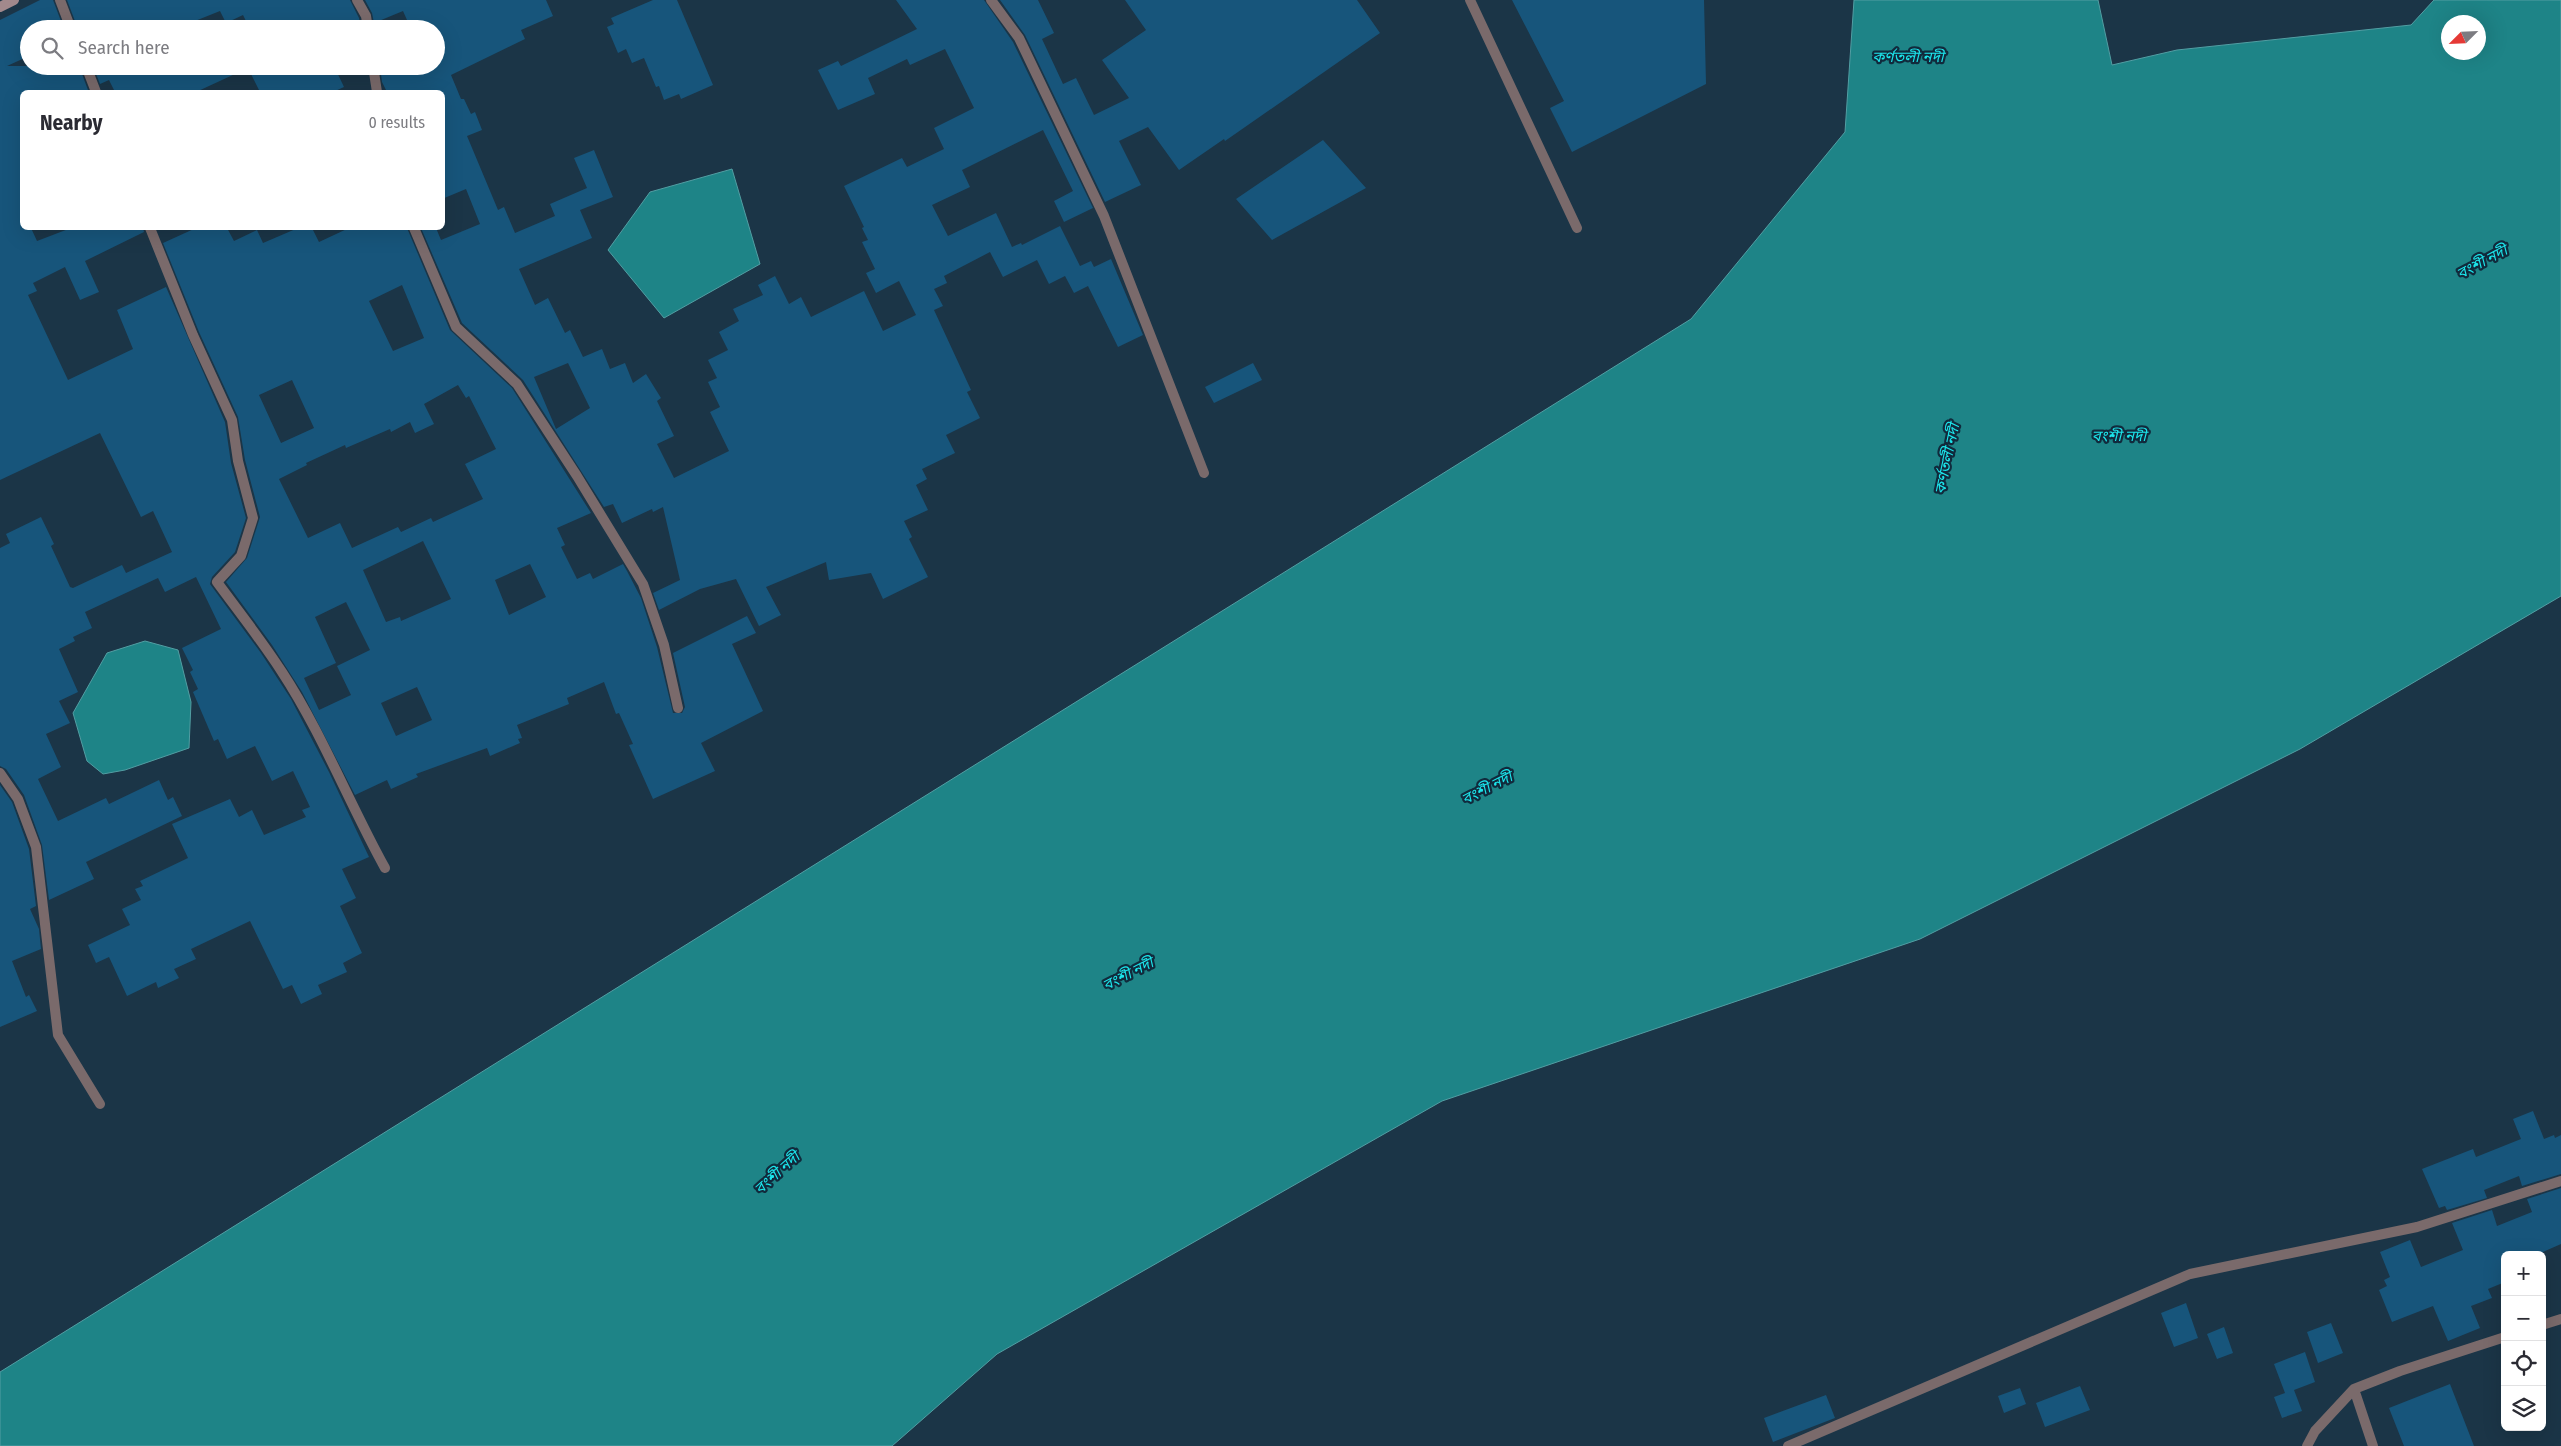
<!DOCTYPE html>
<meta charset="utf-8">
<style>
:root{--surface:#fff;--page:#f2f2f3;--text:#2b2b33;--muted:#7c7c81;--line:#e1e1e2}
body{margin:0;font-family:"Fira Sans Condensed","Noto Sans Bengali",sans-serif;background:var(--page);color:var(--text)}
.controls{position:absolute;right:15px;bottom:15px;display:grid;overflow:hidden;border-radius:8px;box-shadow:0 5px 20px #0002}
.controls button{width:45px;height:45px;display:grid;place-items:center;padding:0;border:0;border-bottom:1px solid var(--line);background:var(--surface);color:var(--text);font:25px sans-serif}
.compass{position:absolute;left:2441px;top:15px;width:45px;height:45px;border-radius:50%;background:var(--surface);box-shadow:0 5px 20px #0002;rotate:246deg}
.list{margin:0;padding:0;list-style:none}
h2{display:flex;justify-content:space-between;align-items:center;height:65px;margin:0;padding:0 20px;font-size:21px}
h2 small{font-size:16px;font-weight:400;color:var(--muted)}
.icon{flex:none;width:28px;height:28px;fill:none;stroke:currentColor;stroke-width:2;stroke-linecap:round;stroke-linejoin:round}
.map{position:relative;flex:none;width:2561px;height:1446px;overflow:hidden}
.search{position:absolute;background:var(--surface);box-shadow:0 5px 20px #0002;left:20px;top:20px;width:425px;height:55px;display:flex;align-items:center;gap:12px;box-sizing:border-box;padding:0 18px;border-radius:28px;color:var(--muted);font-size:19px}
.panel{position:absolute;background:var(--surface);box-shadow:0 5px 20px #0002;left:20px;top:90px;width:425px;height:140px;border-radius:8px}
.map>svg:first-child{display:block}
</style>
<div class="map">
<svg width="2561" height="1446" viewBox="0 0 2561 1446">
<rect width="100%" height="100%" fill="#1b3547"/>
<path fill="#1e8487" stroke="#529ea3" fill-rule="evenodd" d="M 1854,0 L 2098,0 L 2112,65 L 2177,50 L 2411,25 L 2434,0 L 2561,0 L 2561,596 L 2300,749 L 1920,939 L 1442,1101 L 997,1354 L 892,1446 L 0,1446 L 0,1372 L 1691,319 L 1845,132 ZM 2478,22 L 2478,52 L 2448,52 L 2448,22 Z
M 732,169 L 760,264 L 664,318 L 608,250 L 650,192 Z
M 145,641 L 178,650 L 191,702 L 189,748 L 125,770 L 103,774 L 87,761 L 73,713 L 107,653 Z"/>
<path fill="#17557b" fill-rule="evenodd" d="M 40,0 L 53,0 L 64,29 L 29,29 L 29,56 L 7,66 L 79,66 L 88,90 L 83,92 L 22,92 L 22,228 L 31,228 L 37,241 L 71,228 L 143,228 L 144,232 L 85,261 L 99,292 L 80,300 L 65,267 L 33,283 L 37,291 L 28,295 L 68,380 L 133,349 L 117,310 L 166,287 L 225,422 L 231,463 L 246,518 L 235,552 L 212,577 L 210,584 L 261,653 L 291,699 L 329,772 L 369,857 L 342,869 L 356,898 L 340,906 L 362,953 L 343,963 L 347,972 L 318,985 L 322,994 L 301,1004 L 292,985 L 283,989 L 250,921 L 191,949 L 196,959 L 174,969 L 179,978 L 158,988 L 156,982 L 127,996 L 109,957 L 96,963 L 88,945 L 130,925 L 122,909 L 141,900 L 135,889 L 143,886 L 140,881 L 188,858 L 172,824 L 230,799 L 239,817 L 252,810 L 264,835 L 306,817 L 302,810 L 310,807 L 293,771 L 272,781 L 255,746 L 227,759 L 218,739 L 214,741 L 193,692 L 198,689 L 190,672 L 193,670 L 182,648 L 221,629 L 196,577 L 165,592 L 158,578 L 85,612 L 92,628 L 73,637 L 75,641 L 59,649 L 78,692 L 59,701 L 70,723 L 46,734 L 61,767 L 38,779 L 58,821 L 106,798 L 109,804 L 159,780 L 168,800 L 173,797 L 182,816 L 86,862 L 94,879 L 49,900 L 42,845 L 24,795 L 6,769 L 0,766 L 0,548 L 10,543 L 6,534 L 41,517 L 54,544 L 51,546 L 70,587 L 73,588 L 122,565 L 126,573 L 172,552 L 153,511 L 141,517 L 100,433 L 0,480 L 0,20 Z
M 67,0 L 350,0 L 359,18 L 361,28 L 250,29 L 243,15 L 226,23 L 220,11 L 175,29 L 78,29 Z
M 365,0 L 546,0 L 553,16 L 521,30 L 525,39 L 451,75 L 461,99 L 464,99 L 471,114 L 475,112 L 482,130 L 467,136 L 498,210 L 504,207 L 515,233 L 555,216 L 550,204 L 587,188 L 574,158 L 594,150 L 613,197 L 580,210 L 592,238 L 519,269 L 535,305 L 548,298 L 565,333 L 570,330 L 583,357 L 602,349 L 610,369 L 625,363 L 633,383 L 646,374 L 661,398 L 657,401 L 674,436 L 657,444 L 674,478 L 729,451 L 710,412 L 720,407 L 708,382 L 717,378 L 708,360 L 728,350 L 719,332 L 739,321 L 733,309 L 763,295 L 758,285 L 775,276 L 789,304 L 801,297 L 811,317 L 864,291 L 883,331 L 916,315 L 899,281 L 876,293 L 866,273 L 875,269 L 862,242 L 868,240 L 862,228 L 864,227 L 844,186 L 902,158 L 907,167 L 944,149 L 934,128 L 974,108 L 945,49 L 910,65 L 907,59 L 868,78 L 875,94 L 838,110 L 818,70 L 838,61 L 841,66 L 917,29 L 896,0 L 984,0 L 1013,42 L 1093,208 L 1064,222 L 1054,201 L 1073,191 L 1043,130 L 962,170 L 970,187 L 932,205 L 948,236 L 996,213 L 1012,247 L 1021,243 L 1022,245 L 1060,226 L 1080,266 L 1091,261 L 1094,267 L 1111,259 L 1143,335 L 1118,347 L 1088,286 L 1074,293 L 1065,276 L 1049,284 L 1037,260 L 1003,277 L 990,252 L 944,276 L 947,283 L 934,289 L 943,306 L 934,310 L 971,390 L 967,392 L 980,418 L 946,435 L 955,453 L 922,469 L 927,479 L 916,485 L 928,510 L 904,521 L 912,537 L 909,539 L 928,577 L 883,599 L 871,573 L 829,580 L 826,562 L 766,587 L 781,615 L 759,626 L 736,579 L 700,589 L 659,610 L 653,593 L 680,580 L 663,507 L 653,512 L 652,509 L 622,523 L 613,504 L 604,507 L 523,380 L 462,323 L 421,228 L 436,228 L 441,240 L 480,224 L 466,189 L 442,199 L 442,92 L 387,92 L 382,82 L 380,66 L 436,66 L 438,29 L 411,29 L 403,11 L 374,23 L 372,13 ZM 568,363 L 590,408 L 556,429 L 534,377 Z
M 653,0 L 677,0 L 713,85 L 681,99 L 679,94 L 664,100 L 659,86 L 656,87 L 644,58 L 632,63 L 626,49 L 618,53 L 607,27 L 614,24 L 611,18 Z
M 1000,0 L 1038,0 L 1054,33 L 1042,39 L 1063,84 L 1076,78 L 1094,115 L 1129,98 L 1102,60 L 1146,30 L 1125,0 L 1357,0 L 1380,33 L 1225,141 L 1224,139 L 1179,170 L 1148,127 L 1119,141 L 1141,185 L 1105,202 L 1025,35 Z
M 1512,0 L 1704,0 L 1706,84 L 1572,152 L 1550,108 L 1564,101 Z
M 93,66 L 334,66 L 344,87 L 333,92 L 260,92 L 248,68 L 196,92 L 115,92 L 109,80 L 100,84 Z
M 1323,140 L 1366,188 L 1272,240 L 1236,199 Z
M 196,228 L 227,228 L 234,241 L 257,230 L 263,243 L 298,228 L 312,228 L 319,242 L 349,228 L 407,228 L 450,330 L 512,388 L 591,513 L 557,528 L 565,545 L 561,547 L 577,579 L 590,573 L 593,579 L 623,564 L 627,571 L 641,598 L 657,647 L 673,713 L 682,713 L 685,707 L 673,653 L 747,616 L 756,633 L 732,644 L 763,711 L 701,743 L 715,771 L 653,799 L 629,745 L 633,744 L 619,713 L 616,714 L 604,682 L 567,698 L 569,704 L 517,725 L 522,738 L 518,739 L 520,743 L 490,756 L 487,748 L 416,774 L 418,777 L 391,789 L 387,780 L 355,795 L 302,692 L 272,645 L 226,582 L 247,558 L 260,517 L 245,460 L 238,417 L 199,332 L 163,243 ZM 402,285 L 424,338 L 393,351 L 369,301 ZM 292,380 L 314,428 L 281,443 L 259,395 ZM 458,385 L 466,398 L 469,396 L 496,449 L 465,464 L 483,499 L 433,522 L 431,518 L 401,532 L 398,527 L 352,548 L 340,523 L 308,538 L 279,479 L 307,465 L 306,463 L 345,445 L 346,448 L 390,429 L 391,432 L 410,422 L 415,433 L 434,424 L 424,404 ZM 423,541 L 451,599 L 401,621 L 400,617 L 386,622 L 363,570 ZM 530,564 L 546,597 L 509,615 L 495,580 ZM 346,602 L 370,650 L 337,666 L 351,695 L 319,710 L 304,678 L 336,663 L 315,617 ZM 417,687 L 432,720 L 396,736 L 381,703 Z
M 1253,363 L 1262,380 L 1214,403 L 1205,387 Z
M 0,785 L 12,802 L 29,849 L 36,906 L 30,909 L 39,929 L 41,949 L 12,961 L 26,997 L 29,995 L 37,1011 L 0,1027 Z
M 2533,1111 L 2544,1139 L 2554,1135 L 2555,1138 L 2561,1135 L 2561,1174 L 2522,1186 L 2519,1176 L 2484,1190 L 2487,1198 L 2447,1210 L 2445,1206 L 2439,1208 L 2422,1169 L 2473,1149 L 2476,1157 L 2521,1139 L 2513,1119 Z
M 2561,1188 L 2561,1244 L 2536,1255 L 2505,1255 L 2505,1282 L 2488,1289 L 2492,1298 L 2471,1306 L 2480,1328 L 2448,1341 L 2433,1306 L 2392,1322 L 2379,1290 L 2387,1286 L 2384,1280 L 2390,1277 L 2380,1252 L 2410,1240 L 2421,1267 L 2463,1250 L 2452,1223 L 2492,1210 L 2497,1226 L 2532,1212 L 2527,1199 Z
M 2186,1303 L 2198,1338 L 2174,1347 L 2161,1313 Z
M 2331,1323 L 2343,1353 L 2318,1363 L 2307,1332 Z
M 2224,1327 L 2233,1353 L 2217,1359 L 2207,1334 Z
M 2305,1352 L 2315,1382 L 2294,1390 L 2302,1411 L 2282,1418 L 2274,1397 L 2285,1393 L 2274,1364 Z
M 2450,1384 L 2474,1446 L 2404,1446 L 2389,1408 Z
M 2080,1386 L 2090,1410 L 2045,1427 L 2036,1403 Z
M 2020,1388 L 2026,1404 L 2004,1413 L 1998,1396 Z
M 1826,1395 L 1835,1418 L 1773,1442 L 1764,1418 Z"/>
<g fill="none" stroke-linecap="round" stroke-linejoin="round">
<path stroke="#7a6a6b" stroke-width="10" d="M 60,0 L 71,29
M 357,0 L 366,16 L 368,29
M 991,0 L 1019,38 L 1104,216 L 1204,473
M 1470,0 L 1577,228
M 86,66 L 96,92
M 373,66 L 377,92
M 150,228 L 193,335 L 232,420 L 238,461 L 253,518 L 241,556 L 217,582 C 239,612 262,641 282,672 C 322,733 349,803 385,868
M 414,228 L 456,327 L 517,384 L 577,476 L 643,584 L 664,645 L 678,708
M 0,773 L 18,799 L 36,847 L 58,1035 L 100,1104
M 2542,1325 L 2561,1319
M 2354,1389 L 2373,1446
M 1788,1446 L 2190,1274 L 2417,1227 L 2561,1181
M 2307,1446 L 2315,1431 L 2354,1389 L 2400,1371 L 2505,1337"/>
<path stroke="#a2898c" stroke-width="10" d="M 0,7 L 14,0"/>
</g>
<g text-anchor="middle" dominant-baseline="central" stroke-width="4.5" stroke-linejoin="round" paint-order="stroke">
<g font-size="15" font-style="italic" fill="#1ce5eb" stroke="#112a3c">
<text x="1908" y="57">কর্ণতলী নদী</text>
<text transform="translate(2482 262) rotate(-28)">বংশী নদী</text>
<text x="2119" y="436">বংশী নদী</text>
<text transform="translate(1947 459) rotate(-78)">কর্ণতলী নদী</text>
<text transform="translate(1487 788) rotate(-27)">বংশী নদী</text>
<text transform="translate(1128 974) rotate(-27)">বংশী নদী</text>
<text transform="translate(777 1173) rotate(-42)">বংশী নদী</text>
</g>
</g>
</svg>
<div class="controls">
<button>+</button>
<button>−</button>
<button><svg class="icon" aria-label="locate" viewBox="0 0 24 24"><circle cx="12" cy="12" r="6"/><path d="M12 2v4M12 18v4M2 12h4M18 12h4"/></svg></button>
<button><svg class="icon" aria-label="layers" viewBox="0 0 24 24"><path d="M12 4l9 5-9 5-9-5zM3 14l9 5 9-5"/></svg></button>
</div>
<svg class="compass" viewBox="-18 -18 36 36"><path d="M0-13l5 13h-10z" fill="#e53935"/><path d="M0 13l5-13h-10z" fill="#7c7c81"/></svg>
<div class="search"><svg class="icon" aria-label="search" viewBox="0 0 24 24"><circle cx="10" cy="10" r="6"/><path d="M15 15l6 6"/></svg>Search here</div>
<section class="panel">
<h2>Nearby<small>0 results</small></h2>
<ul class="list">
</ul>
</section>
</div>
